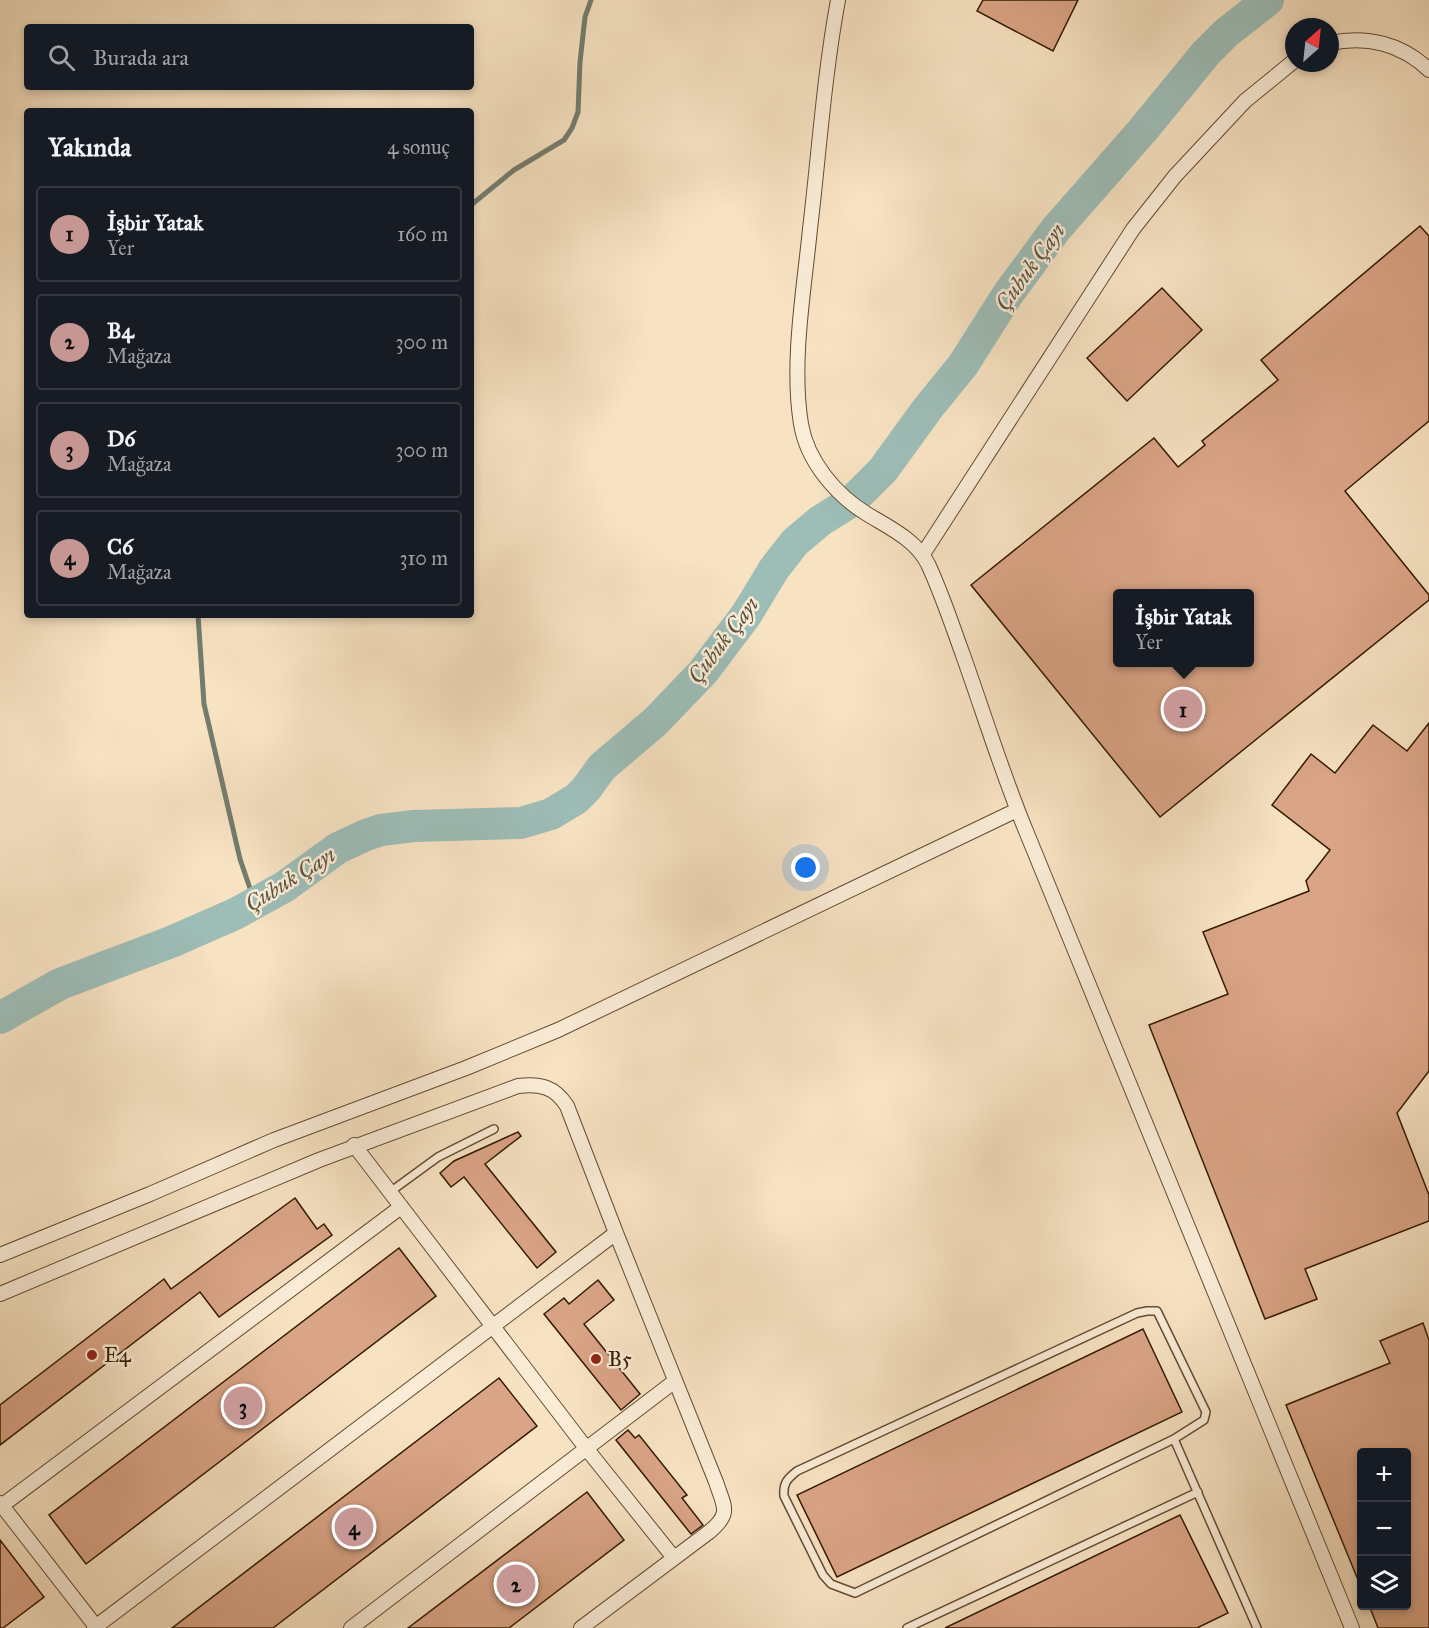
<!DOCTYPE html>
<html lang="tr">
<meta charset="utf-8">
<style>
:root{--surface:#171b24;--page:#20242c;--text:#f1f3f6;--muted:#9ea1a6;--line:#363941;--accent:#c59692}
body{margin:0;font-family:"IM FELL Great Primer",serif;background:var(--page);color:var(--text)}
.controls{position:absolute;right:18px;bottom:18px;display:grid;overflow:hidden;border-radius:6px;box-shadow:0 3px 9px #0003}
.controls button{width:54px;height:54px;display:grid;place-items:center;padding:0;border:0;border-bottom:2px solid var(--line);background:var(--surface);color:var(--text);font:30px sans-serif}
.compass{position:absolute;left:1285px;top:18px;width:54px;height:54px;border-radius:50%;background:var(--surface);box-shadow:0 3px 9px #0003;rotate:27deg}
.you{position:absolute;left:806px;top:868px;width:21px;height:21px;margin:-15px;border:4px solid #fff;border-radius:50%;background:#1a73e8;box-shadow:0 0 0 9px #1a73e833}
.badge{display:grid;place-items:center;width:39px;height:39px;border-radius:50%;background:var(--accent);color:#111;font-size:20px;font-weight:700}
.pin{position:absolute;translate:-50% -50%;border:3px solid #fff;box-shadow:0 2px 6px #0006}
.popup{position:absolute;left:1113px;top:589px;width:141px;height:78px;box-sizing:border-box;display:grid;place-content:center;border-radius:6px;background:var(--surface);filter:drop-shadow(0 2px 4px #0005);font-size:20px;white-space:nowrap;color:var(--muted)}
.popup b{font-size:22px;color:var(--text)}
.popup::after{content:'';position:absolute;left:50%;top:100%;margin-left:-12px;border:12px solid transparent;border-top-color:var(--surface)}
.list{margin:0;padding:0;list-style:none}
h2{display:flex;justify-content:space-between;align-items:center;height:78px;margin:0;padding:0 24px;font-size:26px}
h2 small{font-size:20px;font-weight:400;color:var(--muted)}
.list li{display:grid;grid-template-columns:39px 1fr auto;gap:18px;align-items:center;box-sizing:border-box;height:96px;margin:0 12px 12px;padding:0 12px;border:2px solid var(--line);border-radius:6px}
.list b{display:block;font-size:22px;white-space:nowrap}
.list p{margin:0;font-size:20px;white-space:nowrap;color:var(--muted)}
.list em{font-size:20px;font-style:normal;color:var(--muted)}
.icon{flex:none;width:33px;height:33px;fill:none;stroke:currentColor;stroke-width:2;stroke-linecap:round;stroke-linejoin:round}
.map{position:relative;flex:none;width:1429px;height:1628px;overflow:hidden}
.search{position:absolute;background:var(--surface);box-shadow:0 3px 9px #0003;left:24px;top:24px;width:450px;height:66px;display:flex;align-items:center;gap:15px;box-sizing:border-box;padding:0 21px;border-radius:6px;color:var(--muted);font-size:22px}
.panel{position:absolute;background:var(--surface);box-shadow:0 3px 9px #0003;left:24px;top:108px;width:450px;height:510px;border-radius:6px}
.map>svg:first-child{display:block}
</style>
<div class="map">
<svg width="1429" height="1628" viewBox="0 0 1429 1628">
<rect width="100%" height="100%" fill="#f7e2c2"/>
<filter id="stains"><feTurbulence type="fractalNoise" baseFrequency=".00333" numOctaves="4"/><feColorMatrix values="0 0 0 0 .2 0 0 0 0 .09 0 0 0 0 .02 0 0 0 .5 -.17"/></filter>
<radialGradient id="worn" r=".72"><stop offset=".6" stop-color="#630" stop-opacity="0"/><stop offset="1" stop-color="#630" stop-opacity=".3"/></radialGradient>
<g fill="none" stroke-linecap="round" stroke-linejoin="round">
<path stroke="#737c6e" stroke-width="5" d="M 471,205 L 514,170 L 564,140 L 572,128 L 578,112 L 580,62 L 585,17 L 591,0
M 198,615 L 204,704 L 240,859 L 255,903"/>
<path stroke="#9dbdb7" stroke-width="32" d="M 0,1018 L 60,984 L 171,942 L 235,914 L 284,887 L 338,848 L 366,835 L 381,830 L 414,826 L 521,823 L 551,814 L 576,799 L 586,789 L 602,767 L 655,722 L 703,672 L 746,615 L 774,569 L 795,542 L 820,521 L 852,501 L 883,470 L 928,408 L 963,365 L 1008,294 L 1056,229 L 1142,131 L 1206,53 L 1226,33 L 1268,0"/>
</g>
<path fill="#daa486" stroke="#331a00" stroke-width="1.5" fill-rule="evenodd" d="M 983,0 L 1078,0 L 1053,51 L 977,11 Z
M 1420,226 L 1429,236 L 1429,421 L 1345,491 L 1429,595 L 1429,600 L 1160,817 L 971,585 L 1154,438 L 1178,467 L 1205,445 L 1202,441 L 1278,380 L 1261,360 ZM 1117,594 L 1249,594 L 1249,663 L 1117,663 Z
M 1162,288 L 1202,330 L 1127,401 L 1087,358 Z
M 1429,723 L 1429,1071 L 1397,1113 L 1429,1195 L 1429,1221 L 1305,1269 L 1317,1299 L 1265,1319 L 1149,1025 L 1228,994 L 1203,932 L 1309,891 L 1306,881 L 1330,850 L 1272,805 L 1311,754 L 1335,773 L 1373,725 L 1407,751 Z
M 518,1132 L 521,1136 L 485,1164 L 556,1252 L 537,1268 L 464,1177 L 451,1187 L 440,1173 L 454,1161 Z
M 295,1198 L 317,1229 L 324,1224 L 332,1235 L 219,1317 L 200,1292 L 0,1445 L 0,1405 L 164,1279 L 171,1289 Z
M 399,1248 L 436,1296 L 86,1564 L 49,1515 Z
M 598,1280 L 614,1300 L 584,1324 L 640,1394 L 621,1410 L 544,1314 L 564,1298 L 569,1304 Z
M 1423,1323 L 1429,1340 L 1429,1628 L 1378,1628 L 1369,1605 L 1407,1605 L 1407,1452 L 1362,1452 L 1361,1587 L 1286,1405 L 1390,1363 L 1380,1341 Z
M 1143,1329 L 1182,1412 L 837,1577 L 797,1495 Z
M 499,1378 L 537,1426 L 273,1628 L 172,1628 Z
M 628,1430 L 635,1438 L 639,1435 L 687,1495 L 682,1498 L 703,1525 L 691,1534 L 616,1440 Z
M 587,1492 L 624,1540 L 509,1628 L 408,1628 Z
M 1180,1515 L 1228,1613 L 1197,1628 L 945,1628 Z
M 0,1540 L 44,1597 L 3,1628 L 0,1628 Z"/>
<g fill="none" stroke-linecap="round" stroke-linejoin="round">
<g stroke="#644c30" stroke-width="10">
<path id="service" d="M 390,1192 L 438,1157 L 494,1129
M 1147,1311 L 1157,1311 L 1206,1412 L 1204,1420 L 1174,1439 L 855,1593 L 831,1584 L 823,1575 L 784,1496 C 783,1483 787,1479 797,1471 L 1137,1313 Z
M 1174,1439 L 1257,1628
M 907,1628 L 1198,1492"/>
</g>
<g stroke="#644c30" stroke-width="16">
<path id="minor" d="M 838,0 C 824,76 819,153 810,229 C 804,290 791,363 801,424 C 807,461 836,495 867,514 C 890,528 916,540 928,564 C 942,594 952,625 963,655 C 984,714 1002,773 1026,831 C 1134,1096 1243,1362 1352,1628
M 1330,43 C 1367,35 1402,44 1429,70
M 923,554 L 1133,229 L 1175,176 L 1245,101 L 1294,61
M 354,1145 L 586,1448 L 674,1558
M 0,1255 L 150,1194 L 274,1140 L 466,1068 L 558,1030 L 1017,810
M 0,1294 L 319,1160 L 518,1086 C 540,1083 555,1087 567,1106 L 616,1233 L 716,1482 C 724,1507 732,1513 709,1532 L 581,1628
M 0,1503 L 97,1628
M 0,1507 L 401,1207
M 94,1628 L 616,1233
M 351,1628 L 675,1381"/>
</g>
<use href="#service" stroke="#faecd7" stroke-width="7"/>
<use href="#minor" stroke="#faecd7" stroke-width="14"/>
</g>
<g fill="#8f2418" stroke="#faecd7" stroke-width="2">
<circle cx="92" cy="1355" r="6"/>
<circle cx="596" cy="1359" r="6"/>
</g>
<g text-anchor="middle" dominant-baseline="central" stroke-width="5" stroke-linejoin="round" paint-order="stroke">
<g font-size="21" fill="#331a00" stroke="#faecd7" text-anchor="start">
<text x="104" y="1355">E4</text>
<text x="608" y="1359">B5</text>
</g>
<g font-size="22" font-style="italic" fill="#585340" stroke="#faecd7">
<text transform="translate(1030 267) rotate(-54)">Çubuk Çayı</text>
<text transform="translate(723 640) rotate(-53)">Çubuk Çayı</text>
<text transform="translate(290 879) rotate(-32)">Çubuk Çayı</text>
</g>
</g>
<rect width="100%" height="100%" filter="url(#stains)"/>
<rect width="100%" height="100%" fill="url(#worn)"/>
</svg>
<div class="controls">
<button>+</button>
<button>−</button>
<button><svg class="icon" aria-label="layers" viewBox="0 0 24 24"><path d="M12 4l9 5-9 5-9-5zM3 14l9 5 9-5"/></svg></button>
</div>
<svg class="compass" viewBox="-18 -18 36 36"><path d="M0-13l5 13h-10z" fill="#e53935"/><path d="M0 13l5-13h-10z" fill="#9ea1a6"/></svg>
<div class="you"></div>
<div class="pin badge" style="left:1183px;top:709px">1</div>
<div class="popup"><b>İşbir Yatak</b>Yer</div>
<div class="pin badge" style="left:516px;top:1584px">2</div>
<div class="pin badge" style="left:243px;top:1406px">3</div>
<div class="pin badge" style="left:354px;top:1527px">4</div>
<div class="search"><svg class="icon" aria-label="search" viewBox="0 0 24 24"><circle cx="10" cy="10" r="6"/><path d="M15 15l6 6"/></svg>Burada ara</div>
<section class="panel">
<h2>Yakında<small>4 sonuç</small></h2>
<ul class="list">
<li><span class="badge">1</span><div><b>İşbir Yatak</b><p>Yer</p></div><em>160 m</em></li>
<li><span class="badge">2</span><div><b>B4</b><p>Mağaza</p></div><em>300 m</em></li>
<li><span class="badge">3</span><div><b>D6</b><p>Mağaza</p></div><em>300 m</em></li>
<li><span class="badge">4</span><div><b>C6</b><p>Mağaza</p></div><em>310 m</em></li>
</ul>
</section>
</div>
